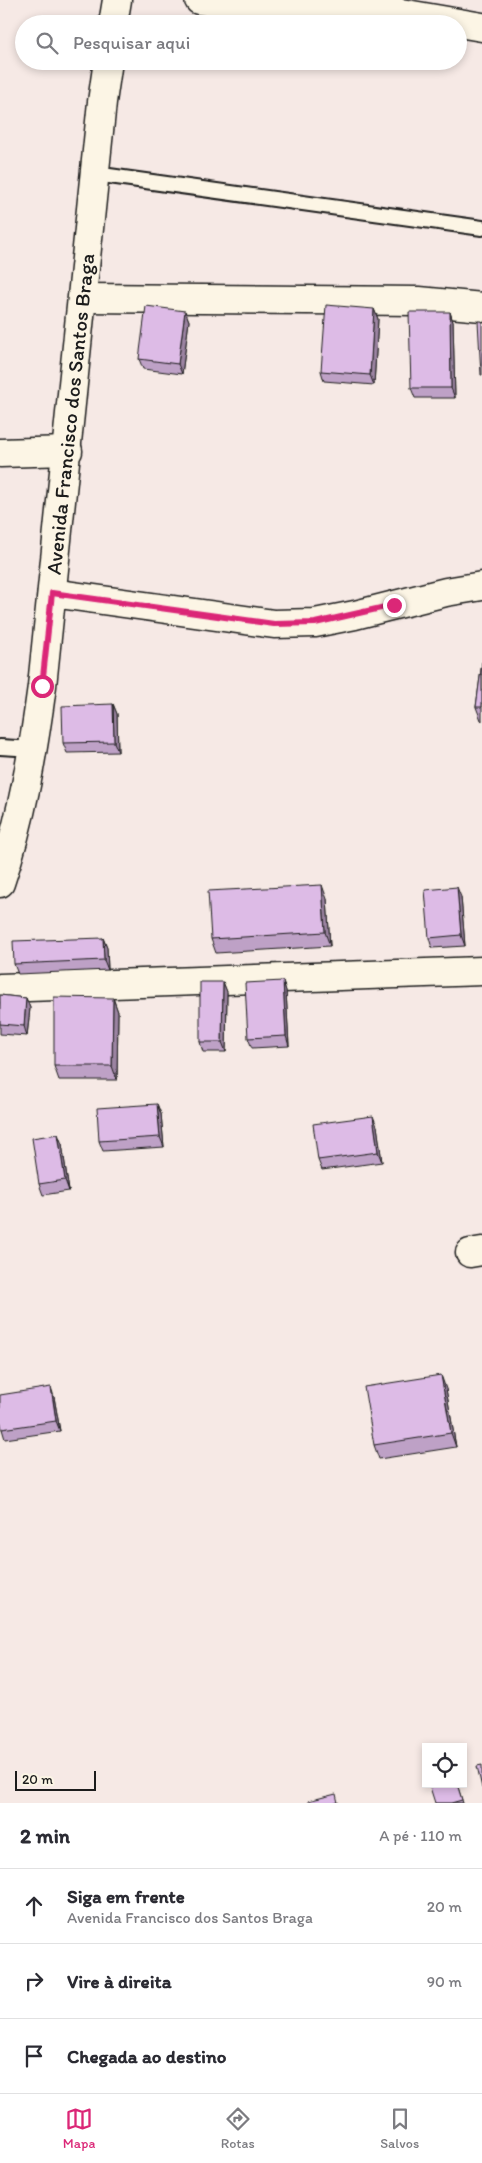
<!DOCTYPE html>
<html lang="pt">
<meta charset="utf-8">
<style>
:root{--surface:#fff;--page:#f7f7f7;--text:#2b2b33;--muted:#7c7c81;--line:#e1e1e2;--accent:#db2777}
body{margin:0;font-family:Itim,sans-serif;background:var(--page);color:var(--text)}
.controls{position:absolute;right:15px;bottom:15px;display:grid;overflow:hidden;border-radius:0px;box-shadow:0 2px 8px #0003}
.controls button{width:45px;height:45px;display:grid;place-items:center;padding:0;border:0;border-bottom:1px solid var(--line);background:var(--surface);color:var(--text);font:25px sans-serif}
.scale{position:absolute;left:15px;bottom:12px;width:81px;box-sizing:border-box;padding-left:5px;border:2px solid #1c1c1c;border-top:0;font-size:14px;line-height:18px;white-space:nowrap;color:#1c1c1c;-webkit-text-stroke:4px #fcf5e5;paint-order:stroke}
.stop{position:absolute;width:15px;height:15px;margin:-11px;border:4px solid #db2777;border-radius:50%;background:#fff}
.stop.end{background:#db2777;border-color:#fff;box-shadow:0 1px 5px #0008}
.list{margin:0;padding:0;list-style:none}
h2{display:flex;justify-content:space-between;align-items:center;height:65px;margin:0;padding:0 20px;font-size:21px}
h2 small{font-size:16px;font-weight:400;color:var(--muted)}
.list li{display:grid;grid-template-columns:32px 1fr auto;gap:15px;align-items:center;box-sizing:border-box;height:75px;padding:0 20px;border-top:1px solid var(--line)}
.list b{display:block;font-size:19px;white-space:nowrap}
.list p{margin:0;font-size:16px;white-space:nowrap;color:var(--muted)}
.list em{font-size:16px;font-style:normal;color:var(--muted)}
.icon{flex:none;width:28px;height:28px;fill:none;stroke:currentColor;stroke-width:2;stroke-linecap:round;stroke-linejoin:round}
.map{position:relative;flex:none;width:482px;height:1803px;overflow:hidden}
.search{position:absolute;background:var(--surface);box-shadow:0 2px 8px #0003;left:15px;right:15px;top:15px;height:55px;display:flex;align-items:center;gap:12px;box-sizing:border-box;padding:0 18px;border-radius:28px;color:var(--muted);font-size:19px}
.sheet{height:290px;background:var(--surface)}
nav{display:flex;justify-content:space-around;align-items:center;box-sizing:border-box;height:70px;border-top:1px solid var(--line);background:var(--surface);font-size:14px;color:var(--muted)}
nav a{display:grid;justify-items:center;gap:2px}
nav .on{color:var(--accent)}
.map>svg:first-child{display:block}
</style>
<div class="map">
<svg width="482" height="1803" viewBox="0 0 482 1803">
<rect width="100%" height="100%" fill="#f6e9e5"/>
<filter id="ink" filterUnits="userSpaceOnUse"><feTurbulence type="fractalNoise" baseFrequency=".02" numOctaves="2"/><feDisplacementMap in="SourceGraphic" scale="10" xChannelSelector="R" yChannelSelector="G"/><feConvolveMatrix kernelMatrix="1 2 1 2 8 2 1 2 1" color-interpolation-filters="sRGB"/></filter>
<g filter="url(#ink)">
<g fill="none" stroke-linecap="round" stroke-linejoin="round">
<g stroke="#1c1c1c" stroke-width="18">
<path id="service" d="M 95,174 L 482,228
M 0,747 L 34,749"/>
</g>
<g stroke="#1c1c1c" stroke-width="31">
<path id="minor" d="M 199,0 L 289,12 L 360,6 L 482,27
M 83,298 L 419,301 L 482,307
M 0,453 L 68,451
M 52,593 L 274,624 L 315,623 L 355,615 L 446,592 L 482,586
M 0,988 L 482,971
M 470,1253 L 482,1251"/>
</g>
<g stroke="#1c1c1c" stroke-width="31">
<path id="secondary" d="M 113,24 L 117,0
M 0,883 C 22,819 33,753 42,686 L 102,102 L 108,61"/>
</g>
<use href="#service" stroke="#fcf5e5" stroke-width="14"/>
<use href="#minor" stroke="#fcf5e5" stroke-width="28"/>
<use href="#secondary" stroke="#fcf5e5" stroke-width="28"/>
</g>
<path fill="#bea1c6" stroke="#1c1c1c" d="M 374,309 L 378,319 L 374,385 L 324,381 L 321,371 Z
M 185,311 L 189,321 L 182,374 L 143,369 L 139,359 Z
M 450,312 L 453,322 L 455,398 L 415,398 L 411,388 Z
M 482,662 L 482,721 L 481,720 L 476,707 Z
M 113,704 L 117,714 L 118,752 L 67,753 L 63,743 Z
M 461,897 L 465,946 L 432,948 L 429,938 Z
M 327,899 L 330,946 L 216,953 L 211,939 Z
M 103,938 L 107,948 L 108,970 L 18,974 L 14,964 Z
M 283,981 L 286,991 L 289,1046 L 252,1048 L 248,1038 Z
M 223,982 L 227,992 L 226,1052 L 203,1052 L 200,1042 Z
M 0,995 L 26,998 L 30,1008 L 27,1036 L 0,1034 Z
M 113,998 L 118,1012 L 117,1080 L 59,1080 L 54,1066 Z
M 157,1104 L 161,1114 L 164,1147 L 103,1151 L 99,1141 Z
M 377,1126 L 382,1162 L 322,1170 L 318,1160 Z
M 62,1144 L 69,1191 L 43,1195 L 39,1184 Z
M 446,1389 L 456,1447 L 379,1459 L 374,1445 Z
M 54,1397 L 60,1431 L 5,1439 L 2,1429 Z
M 457,1784 L 463,1803 L 435,1803 Z"/>
<path fill="#9b83a1" stroke="#1c1c1c" d="M 374,309 L 378,319 L 374,385 L 370,375 Z
M 185,311 L 189,321 L 182,374 L 178,364 Z
M 450,312 L 453,322 L 455,398 L 451,388 Z
M 113,704 L 117,714 L 118,752 L 114,742 Z
M 322,885 L 327,899 L 330,946 L 325,932 Z
M 457,887 L 461,897 L 465,946 L 461,935 Z
M 103,938 L 107,948 L 108,970 L 104,960 Z
M 283,981 L 286,991 L 289,1046 L 286,1036 Z
M 223,982 L 227,992 L 226,1052 L 222,1042 Z
M 26,998 L 30,1008 L 27,1036 L 24,1026 Z
M 113,998 L 118,1012 L 117,1080 L 112,1066 Z
M 157,1104 L 161,1114 L 164,1147 L 160,1137 Z
M 373,1116 L 377,1126 L 382,1162 L 378,1152 Z
M 58,1134 L 62,1144 L 69,1191 L 65,1180 Z
M 441,1375 L 446,1389 L 456,1447 L 451,1433 Z
M 51,1387 L 54,1397 L 60,1431 L 56,1421 Z"/>
<path fill="#ddbbe6" stroke="#1c1c1c" d="M 326,305 L 374,309 L 370,375 L 321,371 Z
M 146,306 L 185,311 L 178,364 L 139,359 Z
M 409,312 L 450,312 L 451,388 L 411,388 Z
M 478,321 L 482,321 L 482,375 L 481,375 Z
M 482,662 L 482,707 L 476,707 Z
M 113,704 L 114,742 L 63,743 L 62,706 Z
M 322,885 L 325,932 L 211,939 L 208,891 Z
M 457,887 L 461,935 L 429,938 L 425,890 Z
M 103,938 L 104,960 L 14,964 L 13,941 Z
M 283,981 L 286,1036 L 248,1038 L 245,983 Z
M 200,982 L 223,982 L 222,1042 L 200,1042 Z
M 0,995 L 26,998 L 24,1026 L 0,1024 Z
M 54,997 L 113,998 L 112,1066 L 54,1066 Z
M 157,1104 L 160,1137 L 99,1141 L 97,1108 Z
M 373,1116 L 378,1152 L 318,1160 L 313,1124 Z
M 58,1134 L 65,1180 L 39,1184 L 32,1138 Z
M 441,1375 L 451,1433 L 374,1445 L 364,1387 Z
M 51,1387 L 56,1421 L 2,1429 L 0,1419 L 0,1395 Z
M 482,1765 L 482,1788 L 477,1766 Z
M 429,1784 L 457,1784 L 462,1800 L 451,1803 L 435,1803 Z
M 336,1794 L 338,1803 L 309,1803 L 308,1801 Z"/>
</g>
<g fill="none" stroke-linecap="round" stroke-linejoin="round" filter="url(#ink)">
<path stroke="#db2777" stroke-width="6" d="M 42,686 L 52,593 L 274,624 L 315,623 L 394,605"/>
</g>
<g text-anchor="middle" dominant-baseline="central" stroke-width="4" stroke-linejoin="round" paint-order="stroke">
<g font-size="21" fill="#1c1c1c" stroke="#fcf5e5">
<text transform="translate(70 414) rotate(-84)">Avenida Francisco dos Santos Braga</text>
</g>
</g>
</svg>
<div class="controls">
<button><svg class="icon" aria-label="locate" viewBox="0 0 24 24"><circle cx="12" cy="12" r="6"/><path d="M12 2v4M12 18v4M2 12h4M18 12h4"/></svg></button>
</div>
<div class="scale">20 m</div>
<div class="stop" style="left:42px;top:686px"></div>
<div class="stop end" style="left:394px;top:605px"></div>
<div class="search"><svg class="icon" aria-label="search" viewBox="0 0 24 24"><circle cx="10" cy="10" r="6"/><path d="M15 15l6 6"/></svg>Pesquisar aqui</div>
</div>
<section class="sheet">
<h2>2 min<small>A pé · 110 m</small></h2>
<ul class="list">
<li><svg class="icon" aria-label="ahead" viewBox="0 0 24 24"><path d="M12 20V5M6 11l6-6 6 6"/></svg><div><b>Siga em frente</b><p>Avenida Francisco dos Santos Braga</p></div><em>20 m</em></li>
<li><svg class="icon" aria-label="right" viewBox="0 0 24 24"><path d="M7 20v-9h11M14 6l5 5-5 5"/></svg><div><b>Vire à direita</b></div><em>90 m</em></li>
<li><svg class="icon" aria-label="arrive" viewBox="0 0 24 24"><path d="M6 21V4h12l-3 4 3 4H6"/></svg><div><b>Chegada ao destino</b></div></li>
</ul>
</section>
<nav>
<a class="on"><svg class="icon" aria-label="map" viewBox="0 0 24 24"><path d="M3 6l6-2 6 2 6-2v14l-6 2-6-2-6 2zM9 4v14M15 6v14"/></svg>Mapa</a>
<a><svg class="icon" aria-label="directions" viewBox="0 0 24 24"><path d="M12 3l9 9-9 9-9-9zM9 14v-3h6M13 9l2 2-2 2"/></svg>Rotas</a>
<a><svg class="icon" aria-label="saved" viewBox="0 0 24 24"><path d="M7 4h10v16l-5-4-5 4z"/></svg>Salvos</a>
</nav>
